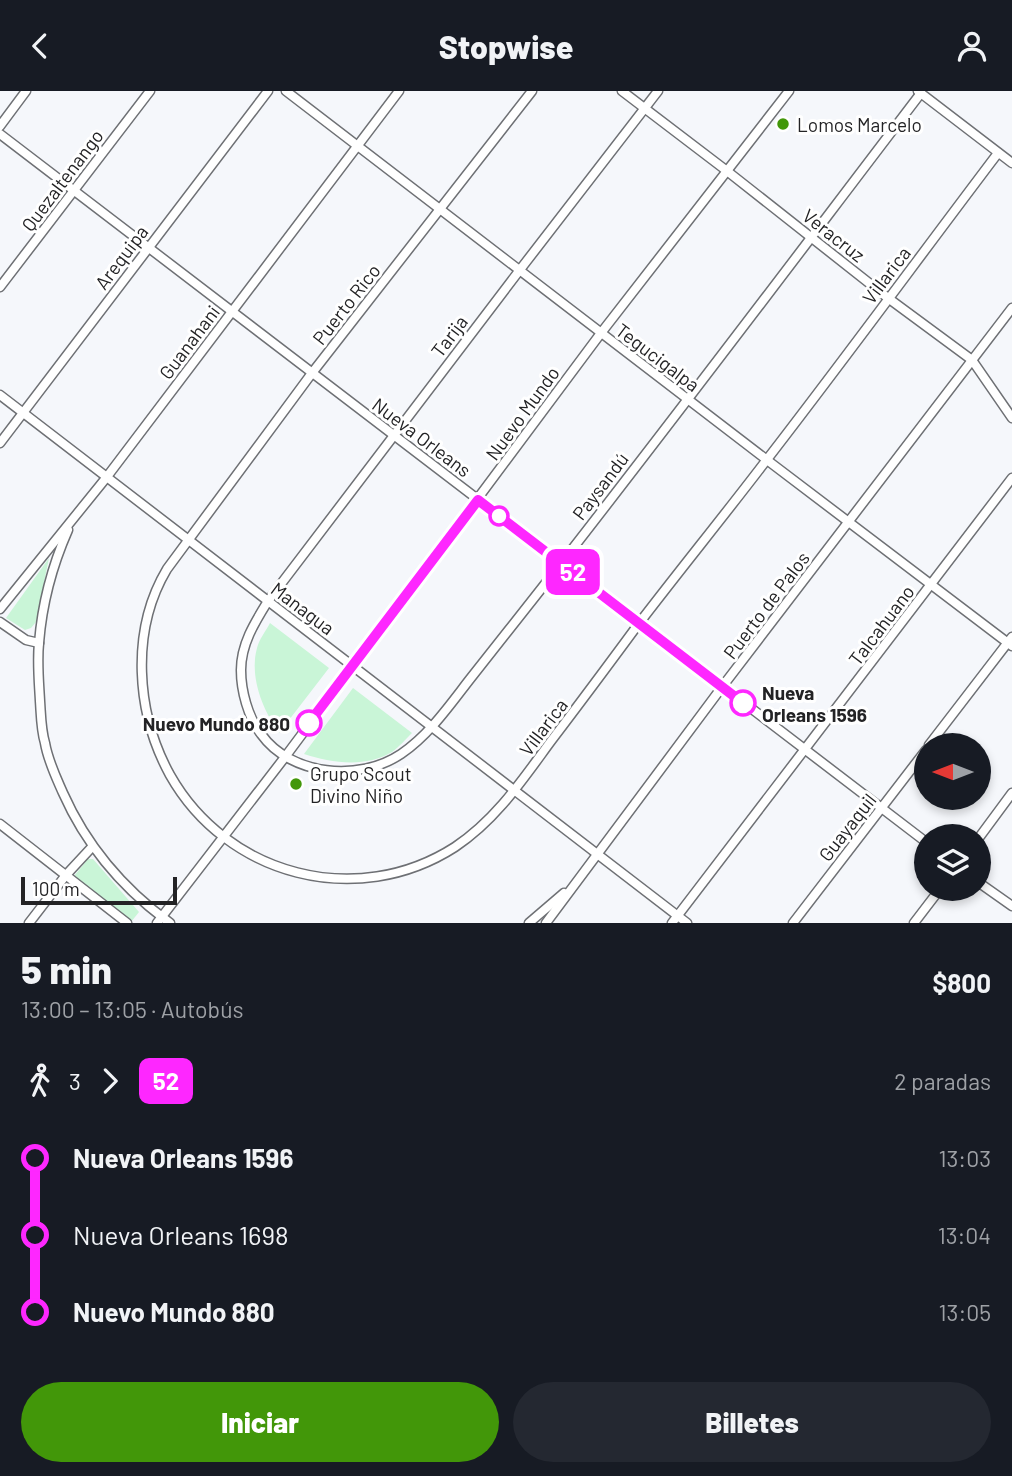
<!DOCTYPE html>
<html lang="es">
<head>
<meta charset="utf-8">
<style>
  body { margin:0; font-family:Barlow,sans-serif; background:#242831; color:#f1f3f6; height:100vh; display:flex; flex-direction:column; font-size:26px; white-space:nowrap }
  * { box-sizing:border-box; margin:0 }
  p { font-size:23px; color:#9ea1a6 }
  .icon { flex:none; width:38px; height:38px; fill:none; stroke:currentColor; stroke-width:2; stroke-linecap:round; stroke-linejoin:round }
  .map { position:relative; height:832px; overflow:hidden }
  .side { display:flex; flex-direction:column; background:#171b24; flex:1 }
  .side>* { flex:none }
  .badge { padding:0 14px; border-radius:10px; font-size:24px; line-height:46px }
  .needle { width:46px; rotate:270deg }
  .controls { position:absolute; left:914px; top:642px; display:grid; gap:14px }
  .controls a { display:grid; place-items:center; width:77px; height:77px; border-radius:50%; background:#171b24; box-shadow:0 4px 10px #0003; font-size:35px }
  .scale { position:absolute; left:21px; bottom:18px; width:156px; box-sizing:border-box; padding-left:7px; border:4px solid #232325; border-top:0; font-size:19px; line-height:24px; white-space:nowrap; color:#232325; -webkit-text-stroke:5px #fff; paint-order:stroke }
  .map>.badge { position:absolute; translate:-50% -50%; box-shadow:0 0 0 4px #fff }
  .legs { display:flex; align-items:center; gap:10px; height:77px; padding:0 21px; font-size:23px }
  .legs p { margin-inline-start:auto }
  .head { display:flex; align-items:center; justify-content:space-between; height:119px; padding:0 21px }
  h1 { font-size:38px; font-weight:800; line-height:52px }
  .cta { display:flex; gap:14px; margin-top:auto; padding:14px 21px }
  .cta a { flex:1; height:80px; border-radius:42px; background:#429709; color:#fff; font-size:28px; font-weight:800; line-height:80px; text-align:center }
  .cta a+a { background:#242831; color:#f1f3f6 }
  ul { padding:0 21px; list-style:none }
  li { display:flex; align-items:center; gap:24px; height:77px; font-size:26px }
  li i { display:grid; place-items:center; width:10px; height:100%; margin:0 9px; background:currentColor }
  li i::after { content:''; width:18px; height:18px; margin:-9px; border:5px solid; border-radius:50%; background:#171b24 }
  li p { margin-inline-start:auto }
  li:first-child i { background:linear-gradient(#0000 50%,currentColor 0) }
  li:last-child i { background:linear-gradient(currentColor 50%,#0000 0) }
  header { display:flex; justify-content:space-between; align-items:center; height:91px; padding:0 21px; background:#171b24; font-size:32px; font-weight:800 }
  .map>svg:first-child { display:block }
  .green { fill:#c9f5d7 }
  .lines { fill:none; stroke-linecap:round; stroke-linejoin:round }
  .street-casing { stroke:#6e7074; stroke-width:11 }
  .street { stroke:#fff; stroke-width:8 }
  .line-1-casing { stroke:#fff; stroke-width:16 }
  .line-1 { stroke:#fe27ff; stroke-width:10 }
  .poi-dot { fill:#429709; stroke:#fff; stroke-width:2.5 }
  .stop-1-dot { fill:#fff; stroke:#fe27ff; stroke-width:3.5 }
  .labels { text-anchor:middle; dominant-baseline:central; stroke-width:6; stroke-linejoin:round; paint-order:stroke }
  .poi-label { font-size:19px; fill:#232325; stroke:#fff; text-anchor:start }
  .street-label { font-size:19px; fill:#232325; stroke:#fff }
  .stop-label { font-size:19px; font-weight:bold; fill:#232325; stroke:#fff; text-anchor:start }
</style>
</head>
<body>
<header><svg class="icon" aria-label="back" viewBox="0 0 24 24"><path d="M15 5l-7 7 7 7"/></svg>Stopwise<svg class="icon" aria-label="person" viewBox="0 0 24 24"><circle cx="12" cy="8" r="4"/><path d="M4 21q1-7 8-7t8 7"/></svg></header>
<div class="map">
<svg width="1012" height="832" viewBox="0 0 1012 832">
  <rect width="100%" height="100%" fill="#f5f7fb"/>
  <!-- green -->
  <g class="green">
    <path d="M49,467L36,531L31,537L25,539L6,527Z"/>
    <path d="M270,532L329,577L279,642C263,619 249,586 257,557C259,548 266,540 270,532Z"/>
    <path d="M353,597L412,642C406,648 399,656 392,661C366,677 331,672 304,663Z"/>
    <path d="M88,768H93L139,821L131,831L74,785Z"/>
  </g>
  <g class="lines">
    <defs>
      <g id="street">
        <path d="M286,0L767,369L1012,555"/>
        <path d="M532,0L312,282L167,478C130,540 136,622 170,684C227,785 357,819 455,756C496,729 523,688 551,650C580,612 609,573 637,535C679,480 723,426 765,371C844,269 920,165 998,62"/>
        <path d="M622,0L727,80L888,207L972,269L1012,327"/>
        <path d="M658,0L519,180L268,510C255,531 241,553 241,579C241,600 248,626 261,643C291,685 359,691 401,663C429,644 449,615 470,588C495,556 520,525 545,493C672,331 796,166 921,2"/>
        <path d="M918,0L1012,72"/>
        <path d="M0,35L26,0"/>
        <path d="M0,43L926,751"/>
        <path d="M0,196L150,0"/>
        <path d="M0,304L687,832"/>
        <path d="M0,352L268,0"/>
        <path d="M68,439C53,473 42,514 39,552C37,571 39,591 40,610C41,624 41,639 45,652C48,670 56,686 63,702C87,756 122,797 170,832"/>
        <path d="M0,518L106,387L399,0"/>
        <path d="M0,531L26,549L39,552"/>
        <path d="M929,654L1012,546"/>
        <path d="M0,733L127,832"/>
        <path d="M978,748L1012,702"/>
        <path d="M978,791L1012,815"/>
        <path d="M29,832L66,784L92,756"/>
        <path d="M157,832L285,666L601,242L789,0"/>
        <path d="M529,832L564,802"/>
        <path d="M546,832L722,596L1012,217"/>
        <path d="M672,832L1012,387"/>
        <path d="M793,832L926,659"/>
        <path d="M914,832L940,798"/>
      </g>
    </defs>
    <!-- street casing -->
    <use href="#street" class="street-casing"/>
    <!-- street -->
    <use href="#street" class="street"/>
  </g>
  <g class="lines">
    <defs>
      <path id="line-1" d="M309,632L478,409L743,612"/>
    </defs>
    <!-- line-1 casing -->
    <use href="#line-1" class="line-1-casing"/>
    <!-- line-1 -->
    <use href="#line-1" class="line-1"/>
  </g>
  <!-- markers -->
  <g class="poi-dot">
    <circle cx="783" cy="33" r="7"/>
    <circle cx="296" cy="693" r="7"/>
  </g>
  <g class="stop-1-dot">
    <circle cx="499" cy="425" r="9"/>
    <circle cx="743" cy="612" r="12"/>
    <circle cx="309" cy="632" r="12"/>
  </g>
  <g class="labels">
    <!-- poi labels -->
    <g class="poi-label">
      <text x="797" y="33">Lomos Marcelo</text>
      <text x="310" y="682">Grupo Scout<tspan x="310" dy="22">Divino Niño</tspan></text>
    </g>
    <!-- street labels -->
    <g class="street-label">
      <text transform="translate(62 89) rotate(-53)">Quezaltenango</text>
      <text transform="translate(834 144) rotate(38)">Veracruz</text>
      <text transform="translate(121 166) rotate(-53)">Arequipa</text>
      <text transform="translate(886 184) rotate(-53)">Villarica</text>
      <text transform="translate(346 213) rotate(-52)">Puerto Rico</text>
      <text transform="translate(449 245) rotate(-53)">Tarija</text>
      <text transform="translate(189 251) rotate(-53)">Guanahani</text>
      <text transform="translate(658 266) rotate(37)">Tegucigalpa</text>
      <text transform="translate(522 322) rotate(-54)">Nuevo Mundo</text>
      <text transform="translate(422 346) rotate(37)">Nueva Orleans</text>
      <text transform="translate(600 395) rotate(-53)">Paysandú</text>
      <text transform="translate(766 514) rotate(-53)">Puerto de Palos</text>
      <text transform="translate(303 517) rotate(37)">Managua</text>
      <text transform="translate(881 534) rotate(-53)">Talcahuano</text>
      <text transform="translate(543 636) rotate(-53)">Villarica</text>
      <text transform="translate(847 736) rotate(-52)">Guayaquil</text>
    </g>
    <!-- stop labels -->
    <g class="stop-label">
      <text x="762" y="601">Nueva<tspan x="762" dy="22">Orleans 1596</tspan></text>
      <text x="290" y="632" text-anchor="end">Nuevo Mundo 880</text>
    </g>
  </g>
</svg>
<div class="controls">
<a><svg class="needle" viewBox="-14 -14 28 28"><path d="M0-13l5 13h-10z" fill="#e53935"/><path d="M0 13l5-13h-10z" fill="#9ea1a6"/></svg></a>
<a><svg class="icon" aria-label="layers" viewBox="0 0 24 24"><path d="M12 4l9 5-9 5-9-5zM3 14l9 5 9-5"/></svg></a>
</div>
<div class="scale">100 m</div>
<b class="badge" style="left:573px;top:481px;background:#fe27ff;color:#fff">52</b>
</div>
<section class="side">
<div class="head"><div><h1>5 min</h1><p>13:00 – 13:05 · Autobús</p></div><b>$800</b></div>
<div class="legs"><svg class="icon" aria-label="walk" viewBox="0 0 24 24"><circle cx="13" cy="4" r="2"/><path d="M13 8l-2 6 4 7M11 14l-3 7M7 12l3-4h3l4 4"/></svg>3<svg class="icon" aria-label="forward" viewBox="0 0 24 24"><path d="M9 5l7 7-7 7"/></svg><b class="badge" style="background:#fe27ff;color:#fff">52</b><p>2 paradas</p></div>
<ul>
<li><i style="color:#fe27ff"></i><b>Nueva Orleans 1596</b><p>13:03</p></li>
<li><i style="color:#fe27ff"></i><span>Nueva Orleans 1698</span><p>13:04</p></li>
<li><i style="color:#fe27ff"></i><b>Nuevo Mundo 880</b><p>13:05</p></li>
</ul>
<div class="cta"><a>Iniciar</a><a>Billetes</a></div>
</section>
</body>
</html>
